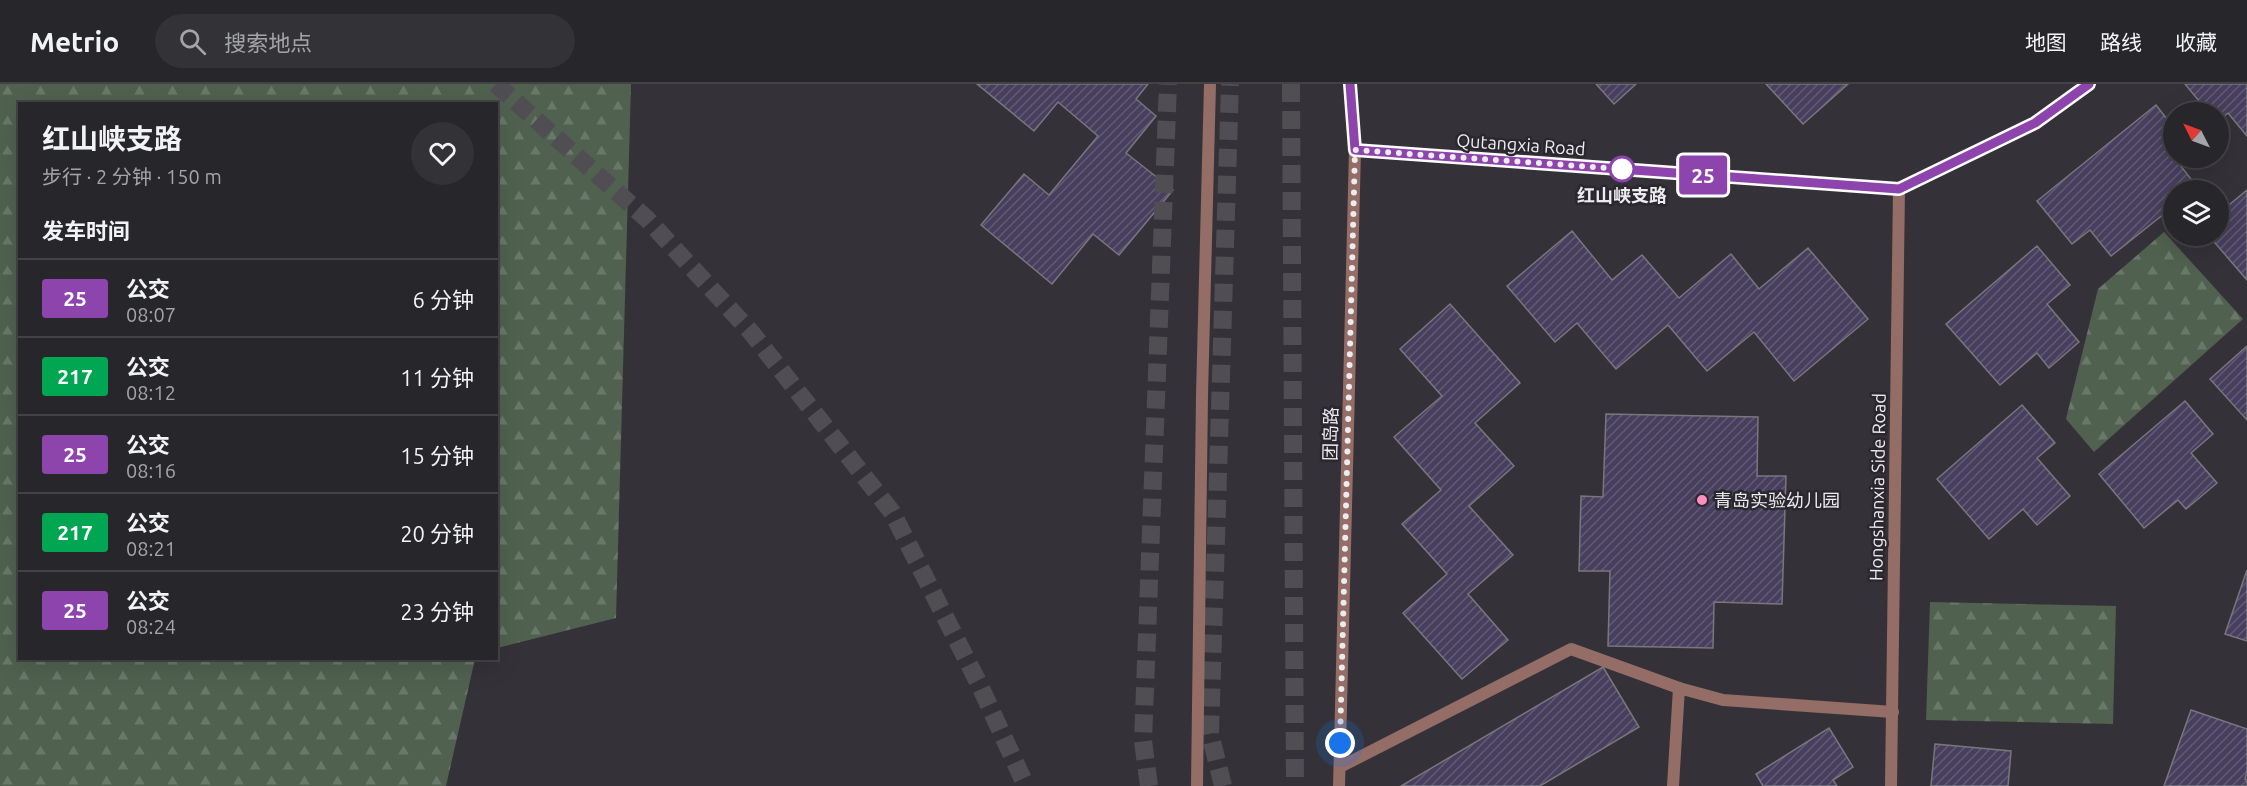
<!DOCTYPE html>
<html lang="zh">
<head>
<meta charset="utf-8">
<style>
  body { margin:0; font-family:Ubuntu,"Noto Sans SC",sans-serif; background:#333236; color:#f1f3f6; height:100vh; display:flex; flex-direction:column; font-size:22px; white-space:nowrap }
  * { box-sizing:border-box; margin:0 }
  p { font-size:20px; color:#a4a5a8 }
  .icon { flex:none; width:33px; height:33px; fill:none; stroke:currentColor; stroke-width:2; stroke-linecap:round; stroke-linejoin:round }
  .map { position:relative; flex:1; overflow:hidden }
  .drawer { position:absolute; left:18px; top:18px; width:480px; height:558px; display:flex; flex-direction:column; background:#27262a; border-radius:0px; box-shadow:0 6px 24px #0002,0 0 0 2px #434347 }
  .drawer>* { flex:none }
  .badge { padding:0 12px; border-radius:4px; font-size:21px; line-height:39px }
  .needle { width:39px; rotate:312deg }
  .tools { position:absolute; left:2163px; top:18px; display:grid; gap:12px }
  .tools a { display:grid; place-items:center; width:66px; height:66px; border-radius:50%; background:#27262a; box-shadow:0 6px 24px #0002,0 0 0 2px #434347; font-size:30px }
  .you { position:absolute; width:30px; height:30px; margin:-15px; border:4px solid #fff; border-radius:50%; background:#1a73e8; box-shadow:0 0 0 9px #1a73e833 }
  .map>.badge { position:absolute; translate:-50% -50%; box-shadow:0 0 0 3px #fff }
  h2 { padding:0 24px; font-size:22px; line-height:54px }
  .round { display:grid; place-items:center; flex:none; width:63px; height:63px; border-radius:32px; background:#333236 }
  .summary { display:flex; align-items:center; justify-content:space-between; height:102px; padding:0 24px }
  h1 { font-size:28px; font-weight:700; line-height:45px }
  ul { padding:0; list-style:none }
  li { display:flex; align-items:center; gap:18px; height:78px; padding:0 24px; border-top:2px solid #434347 }
  li div { flex:1 }
  li b { display:block; font-size:22px }
  li em { font-style:normal }
  li .badge { min-width:66px; font-weight:700; text-align:center }
  header { display:flex; align-items:center; gap:36px; box-sizing:border-box; height:84px; padding:0 30px; background:#27262a; border-bottom:2px solid #434347 }
  header strong { font-size:28px }
  nav { display:flex; gap:33px; margin-inline-start:auto; font-size:21px }
  .search { width:420px; height:54px; background:#333236; display:flex; align-items:center; gap:15px; box-sizing:border-box; padding:0 21px; border-radius:33px; color:#a4a5a8; font-size:22px }
  .map>svg:first-child { display:block }
  .forest { fill:url(#forest-firs) }
  .building { fill:url(#building-hatch); stroke:#78777d; stroke-width:1.5 }
  .lines { fill:none; stroke-linecap:round; stroke-linejoin:round }
  .highway-tunnel { stroke:#504e53; stroke-width:18; stroke-dasharray:18 9; stroke-linecap:butt }
  .street { stroke:#946d67; stroke-width:12 }
  .line-casing { stroke:#fff; stroke-width:14 }
  .line { stroke:#8e44ad; stroke-width:9 }
  .walk { stroke:#ececef; stroke-width:6; stroke-dasharray:0 10.8 }
  .stop-dot { fill:#fff; stroke:#8e44ad; stroke-width:3 }
  .poi-dot { fill:#fc8fc1; stroke:#2a282e; stroke-width:2 }
  .labels { text-anchor:middle; dominant-baseline:central; stroke-width:5; stroke-linejoin:round; paint-order:stroke }
  .street-label { font-size:18px; fill:#ececef; stroke:#2a282e }
  .stop-label { font-size:18px; font-weight:bold; fill:#ececef; stroke:#2a282e }
  .poi-label { font-size:18px; fill:#ececef; stroke:#2a282e; text-anchor:start }
</style>
</head>
<body>
<header>
<strong>Metrio</strong>
<div class="search"><svg class="icon" aria-label="search" viewBox="0 0 24 24"><circle cx="10" cy="10" r="6"/><path d="M15 15l6 6"/></svg>搜索地点</div>
<nav><a>地图</a><a>路线</a><a>收藏</a></nav>
</header>
<div class="map">
<svg width="2247" height="702" viewBox="0 0 2247 702">
  <defs>
    <pattern id="forest-firs" width="22" height="20" patternUnits="userSpaceOnUse" patternTransform="scale(1.5)"><rect width="22" height="20" fill="#50614f"/><path d="M5 1l3.5 6h-7zM16 11l3.5 6h-7z" fill="#697869"/></pattern>
    <pattern id="building-hatch" width="6" height="6" patternUnits="userSpaceOnUse" patternTransform="scale(1.5)"><rect width="6" height="6" fill="#473f5d"/><path d="M-1 1l2-2M0 6l6-6M5 7l2-2" fill="none" stroke="#625b75"/></pattern>
  </defs>
  <rect width="100%" height="100%" fill="#343238"/>
  <!-- forest -->
  <g class="forest">
    <path d="M0,0H631L616,534L497,564L496,20H20V574L475,575L446,702H0Z"/>
    <path d="M2164,148L2243,235L2094,368L2066,335L2098,205Z"/>
    <path d="M1930,518L2116,522L2113,640L1926,636Z"/>
  </g>
  <!-- building -->
  <g class="building">
    <path d="M977,0H1148L1136,15L1156,32L1126,69L1173,106L1119,171L1093,150L1052,200L981,141L1024,90L1049,111L1098,52L1058,18L1034,47Z"/>
    <path d="M1596,0H1636L1614,20Z"/>
    <path d="M1766,0H1848L1803,40Z"/>
    <path d="M2185,0H2247V52L2228,29L2218,37V28H2208Z"/>
    <path d="M2156,21L2174,44V74H2181L2177,77L2197,103L2192,106H2174V122L2111,172L2090,146L2072,160L2037,117Z"/>
    <path d="M2247,106V196L2209,152H2218V130Z"/>
    <path d="M1572,147L1612,196L1642,171L1679,214L1731,170L1759,205L1808,164L1868,235L1794,297L1754,248L1707,287L1668,241L1616,285L1577,239L1555,258L1507,202Z"/>
    <path d="M2037,162L2070,201L2047,220L2079,258L2049,284L2037,269L2000,301L1946,240Z"/>
    <path d="M1450,220L1520,299L1475,339L1514,382L1469,422L1513,471L1468,510L1508,556L1462,595L1403,529L1447,490L1402,440L1441,406L1394,353L1442,312L1400,265Z"/>
    <path d="M2247,262V336L2210,295Z"/>
    <path d="M2185,317L2213,350L2191,369L2217,399L2186,425L2178,416L2144,444L2099,390Z"/>
    <path d="M2022,321L2055,359L2037,374L2070,412L2037,441L2023,425L1989,455L1937,395Z"/>
    <path d="M1606,330L1758,333L1757,392H1786L1782,520L1714,518L1713,564L1608,562L1610,487H1579L1581,412L1603,413Z"/>
    <path d="M2247,486V557L2225,550Z"/>
    <path d="M1603,583L1639,643L1540,702H1401Z"/>
    <path d="M2191,626L2247,645V688L2245,695L2247,696V702H2164Z"/>
    <path d="M1829,644L1853,683L1833,696L1837,702H1763L1756,690Z"/>
    <path d="M1935,660L2011,667L2008,702H1931Z"/>
  </g>
  <g class="lines">
    <!-- highway-tunnel -->
    <g class="highway-tunnel">
      <path d="M496,0L647,135L751,248L892,428L980,602L1026,702"/>
      <path d="M1291,0L1295,702"/>
      <path d="M1149,702L1143,657L1168,0"/>
      <path d="M1223,702L1210,649L1230,0"/>
    </g>
    <!-- street -->
    <g class="street">
      <path d="M1355,66L1899,105L2035,39L2089,0"/>
      <path d="M1340,683L1571,565L1679,604"/>
      <path d="M1197,702L1202,311L1210,0"/>
      <path d="M1339,702L1355,66L1350,0"/>
      <path d="M1673,702L1679,604L1723,616L1893,628"/>
      <path d="M1891,702L1899,105"/>
    </g>
  </g>
  <g class="lines">
    <defs>
      <path id="line" d="M1350,0L1355,66L1899,105L2035,39L2089,0"/>
    </defs>
    <!-- line casing -->
    <use href="#line" class="line-casing"/>
    <!-- line -->
    <use href="#line" class="line"/>
    <!-- walk -->
    <path class="walk" d="M1340,659L1355,66L1622,85"/>
  </g>
  <!-- markers -->
  <circle class="stop-dot" cx="1622" cy="85" r="12"/>
  <circle class="poi-dot" cx="1702" cy="416" r="6"/>
  <g class="labels">
    <!-- street labels -->
    <g class="street-label">
      <text transform="translate(1521 60) rotate(4)">Qutangxia Road</text>
      <text transform="translate(1330 350) rotate(-89)">团岛路</text>
      <text transform="translate(1877 403) rotate(-89)">Hongshanxia Side Road</text>
    </g>
    <!-- stop labels -->
    <g class="stop-label">
      <text x="1622" y="111">红山峡支路</text>
    </g>
    <!-- poi labels -->
    <g class="poi-label">
      <text x="1714" y="416">青岛实验幼儿园</text>
    </g>
  </g>
</svg>
<div class="tools">
<a><svg class="needle" viewBox="-14 -14 28 28"><path d="M0-13l5 13h-10z" fill="#e53935"/><path d="M0 13l5-13h-10z" fill="#a4a5a8"/></svg></a>
<a><svg class="icon" aria-label="layers" viewBox="0 0 24 24"><path d="M12 4l9 5-9 5-9-5zM3 14l9 5 9-5"/></svg></a>
</div>
<div class="you" style="left:1340px;top:659px"></div>
<b class="badge" style="left:1703px;top:91px;background:#8e44ad;color:#fff">25</b>
<section class="drawer">
<div class="summary"><div><h1>红山峡支路</h1><p>步行 · 2 分钟 · 150 m</p></div><a class="round"><svg class="icon" aria-label="heart" viewBox="0 0 24 24"><path d="M12 20l-8-8c-3-5 5-10 8-4 3-6 11-1 8 4z"/></svg></a></div>
<h2>发车时间</h2>
<ul>
<li><span class="badge" style="background:#8e44ad;color:#fff">25</span><div><b>公交</b><p>08:07</p></div><em>6 分钟</em></li>
<li><span class="badge" style="background:#00a651;color:#fff">217</span><div><b>公交</b><p>08:12</p></div><em>11 分钟</em></li>
<li><span class="badge" style="background:#8e44ad;color:#fff">25</span><div><b>公交</b><p>08:16</p></div><em>15 分钟</em></li>
<li><span class="badge" style="background:#00a651;color:#fff">217</span><div><b>公交</b><p>08:21</p></div><em>20 分钟</em></li>
<li><span class="badge" style="background:#8e44ad;color:#fff">25</span><div><b>公交</b><p>08:24</p></div><em>23 分钟</em></li>
</ul>
</section>
</div>
</body>
</html>
